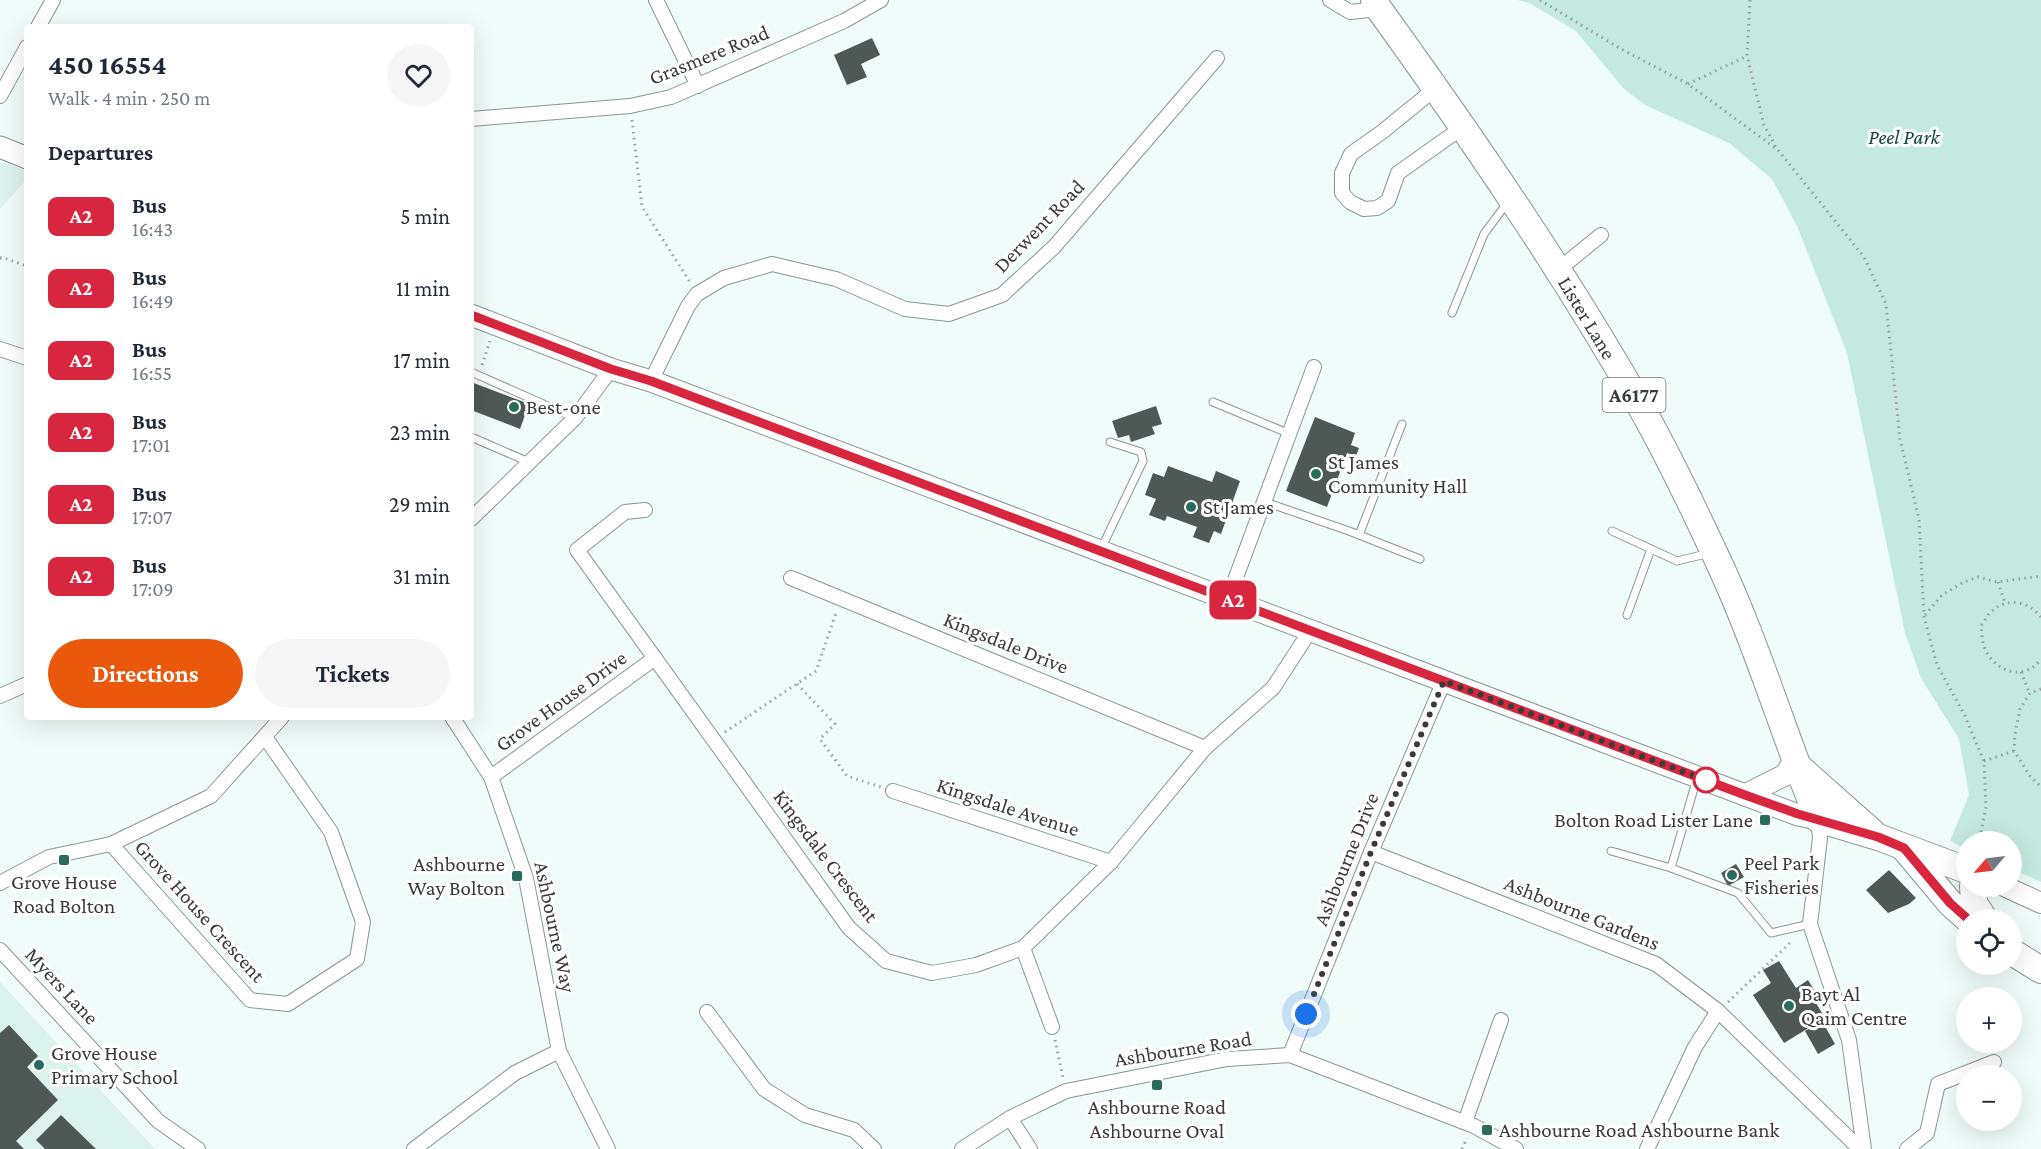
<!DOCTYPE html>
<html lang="en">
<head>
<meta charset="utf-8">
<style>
  body { margin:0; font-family:"Crimson Pro",serif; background:#f6f6f7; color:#1f2937; height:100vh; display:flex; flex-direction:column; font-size:22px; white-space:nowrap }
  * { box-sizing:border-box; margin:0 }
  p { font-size:20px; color:#747a83 }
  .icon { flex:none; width:33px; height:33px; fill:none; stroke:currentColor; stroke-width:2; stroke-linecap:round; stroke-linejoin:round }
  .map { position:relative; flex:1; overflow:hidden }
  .side { position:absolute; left:24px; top:24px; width:450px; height:696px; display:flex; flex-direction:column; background:#fff; border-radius:6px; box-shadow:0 6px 24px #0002 }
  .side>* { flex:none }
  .badge { padding:0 12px; border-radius:9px; font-size:21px; line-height:39px }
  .needle { width:39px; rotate:242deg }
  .controls { position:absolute; left:1956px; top:831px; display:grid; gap:12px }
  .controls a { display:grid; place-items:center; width:66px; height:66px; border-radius:50%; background:#fff; box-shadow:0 6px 24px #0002; font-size:30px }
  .you { position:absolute; width:30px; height:30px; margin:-15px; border:4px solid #fff; border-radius:50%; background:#1a73e8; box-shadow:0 0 0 9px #1a73e833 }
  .map>.badge { position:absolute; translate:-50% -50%; box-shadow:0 0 0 3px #fff }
  h2 { padding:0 24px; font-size:22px; line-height:54px }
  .round { display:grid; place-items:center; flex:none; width:63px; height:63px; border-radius:32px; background:#f6f6f7 }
  .summary { display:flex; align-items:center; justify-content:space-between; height:102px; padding:0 24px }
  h1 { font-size:28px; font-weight:700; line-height:45px }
  .action { display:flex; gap:12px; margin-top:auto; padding:12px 24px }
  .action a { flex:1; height:69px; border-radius:36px; background:#ea580c; color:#fff; font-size:24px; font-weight:700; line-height:69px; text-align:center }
  .action a+a { background:#f6f6f7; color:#1f2937 }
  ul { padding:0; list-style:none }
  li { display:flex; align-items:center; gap:18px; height:72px; padding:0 24px }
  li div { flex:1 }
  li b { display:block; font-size:22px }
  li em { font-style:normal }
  li .badge { min-width:66px; font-weight:700; text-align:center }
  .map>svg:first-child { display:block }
  .built { fill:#dcf2ec }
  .green { fill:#c4eadf }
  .building { fill:#4e5956 }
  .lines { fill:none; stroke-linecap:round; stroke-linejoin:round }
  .lane-casing { stroke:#8a9693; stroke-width:9 }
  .street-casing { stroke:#8a9693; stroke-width:16 }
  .secondary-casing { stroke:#8a9693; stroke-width:22 }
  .primary-casing { stroke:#8a9693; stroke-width:23 }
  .highway-casing { stroke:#8a9693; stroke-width:28 }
  .path { stroke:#98a09e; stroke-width:3; stroke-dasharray:1.5 4.5; stroke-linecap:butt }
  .lane { stroke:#fff; stroke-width:7 }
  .street { stroke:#fff; stroke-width:14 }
  .secondary { stroke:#fff; stroke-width:20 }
  .primary { stroke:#fff; stroke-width:21 }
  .highway { stroke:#fff; stroke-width:26 }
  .line-casing { stroke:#fff; stroke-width:14 }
  .line { stroke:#d7263d; stroke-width:9 }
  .walk { stroke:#373c3a; stroke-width:6; stroke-dasharray:0 10.8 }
  .poi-dot { fill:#286c5e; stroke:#fff; stroke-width:2 }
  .stop-dot { fill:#fff; stroke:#d7263d; stroke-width:3 }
  .labels { text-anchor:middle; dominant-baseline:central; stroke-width:6; stroke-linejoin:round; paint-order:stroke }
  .shield { fill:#fff; stroke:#737675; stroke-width:1.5 }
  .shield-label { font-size:20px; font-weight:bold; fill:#373c3a }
  .street-label { font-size:21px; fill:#373c3a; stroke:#fff }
  .park-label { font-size:21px; font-style:italic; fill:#10483e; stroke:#fff }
  .poi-label { font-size:21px; fill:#373c3a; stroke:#fff; text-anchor:start }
</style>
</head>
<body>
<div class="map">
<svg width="2041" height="1149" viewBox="0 0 2041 1149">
  <rect width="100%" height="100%" fill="#f0fcf9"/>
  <!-- built -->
  <g class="built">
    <path d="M0,162L27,171V179L0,209Z"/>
    <path d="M0,982L155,1149H0Z"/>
  </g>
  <!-- green -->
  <path class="green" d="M1518,0H2041V882L2012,869V842H1966V849L1950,841L1969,795L1959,739L1921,678L1905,633L1847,353L1797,226L1772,179L1729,143L1645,105L1623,88L1576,31L1529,3Z"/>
  <!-- building -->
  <g class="building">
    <path d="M872,38L880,55L861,64L867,77L847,85L834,55Z"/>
    <path d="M471,382L529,404L520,429L471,410Z"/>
    <path d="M1156,406L1162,424L1152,427L1155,434L1131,442L1129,435L1118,438L1112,421Z"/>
    <path d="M1315,417L1355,433L1351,445L1359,448L1356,456L1347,453L1327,507L1286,491Z"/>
    <path d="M1168,466L1212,482L1216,471L1240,481L1221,534L1214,531L1209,543L1193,537L1197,527L1167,516L1165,521L1149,515L1156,499L1145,495L1153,473L1164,477Z"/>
    <path d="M1736,864L1744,877L1728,886L1721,873Z"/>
    <path d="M1889,870L1916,898L1909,904L1888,913L1866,890Z"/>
    <path d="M1779,961L1796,988L1808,980L1814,990L1810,993L1825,1018L1784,1043L1753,995L1771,983L1763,970Z"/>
    <path d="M1822,1021L1835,1044L1818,1054L1805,1031Z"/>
    <path d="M9,1025L38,1056L27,1067L58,1100L16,1141L24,1149H0V1033Z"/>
    <path d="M61,1115L96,1149H45L36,1140Z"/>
  </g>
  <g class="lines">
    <defs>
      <g id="lane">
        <path d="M1452,313L1484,234L1507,203"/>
        <path d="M471,372L575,418"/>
        <path d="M1213,402L1290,434"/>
        <path d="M471,437L529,462"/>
        <path d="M1265,502L1349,531L1420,559"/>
        <path d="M1612,531L1677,561L1710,553"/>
        <path d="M1359,535L1402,424"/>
        <path d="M1101,549L1143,461L1141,452L1110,442"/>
        <path d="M1627,615L1651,549"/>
        <path d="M1611,851L1671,868L1738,893L1771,933L1810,924"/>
        <path d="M1671,868L1697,778"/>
      </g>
      <g id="street">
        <path d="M656,0L698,86"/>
        <path d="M1330,0L1350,12L1379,9"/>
        <path d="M38,27L53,0"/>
        <path d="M1436,88L1382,132L1351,154L1342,173V193L1350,202L1364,209L1377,208L1388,201L1398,173L1463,127"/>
        <path d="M0,96L27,47"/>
        <path d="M471,119L630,106L671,97L844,21L881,0"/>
        <path d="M1558,270L1601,235"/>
        <path d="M0,349L27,358"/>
        <path d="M651,381L688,306L697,294L724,278L772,264L836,279L905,309L949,314L1002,295L1054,247L1217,58"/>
        <path d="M645,510L625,512L577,550L849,928L886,961L932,973L976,965L1023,948L1111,862L1205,748L1273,688L1310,631"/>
        <path d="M471,519L575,418L611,369"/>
        <path d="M791,578L1205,748"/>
        <path d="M1228,599L1314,367"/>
        <path d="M0,696L27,684"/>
        <path d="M452,717L491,777L526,878L559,1051L608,1149"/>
        <path d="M491,777L655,658"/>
        <path d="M893,791L1111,862"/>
        <path d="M1818,819L1820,838L1810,924L1849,1040L1864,1149"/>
        <path d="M111,844L250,1000L288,1004L357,959L363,922L331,832L265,737"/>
        <path d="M1371,852L1656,964L1718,1011L1860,1149"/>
        <path d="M0,883L49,857L111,844L211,796L282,717"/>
        <path d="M1023,948L1052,1027"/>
        <path d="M0,950L158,1121L198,1149"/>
        <path d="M707,1012L764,1089L805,1115L854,1130L874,1149"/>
        <path d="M1290,1055L1371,852L1444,681"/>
        <path d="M1010,1118L1030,1149"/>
        <path d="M1465,1122L1501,1020"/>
        <path d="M414,1149L515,1073L559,1051"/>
        <path d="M962,1149L1010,1118L1066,1091L1227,1059L1290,1055L1474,1126L1516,1149"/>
        <path d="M1647,1149L1695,1047L1718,1011"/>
        <path d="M1907,1149L1927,1133L1938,1084L1994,1062"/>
      </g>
      <path id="secondary" d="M2004,886L2041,903"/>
      <g id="primary">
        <path d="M0,147L27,158"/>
        <path d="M471,315L611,369L651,381L1745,795L1798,815L1818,819"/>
        <path d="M1745,795L1785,775L1796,758"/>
      </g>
      <g id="highway">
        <path d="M1374,0L1379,9C1472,138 1563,270 1642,409C1668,455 1691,503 1713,550C1755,637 1782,730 1818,819L1878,837L1966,870"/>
        <path d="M1801,769L1872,832"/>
        <path d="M1904,848L1950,903L1969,920"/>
        <path d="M1973,886L1974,903L1985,920"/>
        <path d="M2012,952L2041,970"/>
      </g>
    </defs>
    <!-- lane casing -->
    <use href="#lane" class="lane-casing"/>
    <!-- street casing -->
    <use href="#street" class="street-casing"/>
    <!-- secondary casing -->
    <use href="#secondary" class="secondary-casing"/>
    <!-- primary casing -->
    <use href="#primary" class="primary-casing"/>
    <!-- highway casing -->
    <use href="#highway" class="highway-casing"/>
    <!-- path -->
    <g class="path">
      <path d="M1540,0L1621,49L1688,84L1778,150L1864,257L1886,304L1900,439L1919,519L1924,617L1937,665L1964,714L1984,761L1986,807L1979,842"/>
      <path d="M1750,0L1747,56L1764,125L1777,149"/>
      <path d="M1688,84L1747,56"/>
      <path d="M632,120L642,207L690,282"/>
      <path d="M0,258H4L27,266"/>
      <path d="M482,365L490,341"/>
      <path d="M1998,582L2005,603"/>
      <path d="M1925,615L1942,595L1962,583L1978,577L1997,582L2041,576"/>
      <path d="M2041,617C2029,602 2009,597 1993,610C1988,613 1985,621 1981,626C1982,633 1982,642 1985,649C1995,672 2025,682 2041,659"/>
      <path d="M2021,672L2029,692"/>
      <path d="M797,684L835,724L820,739L847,776L881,787"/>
      <path d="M2041,689L2030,693L2020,709L2015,734L2014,751L2030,776L2041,787"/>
      <path d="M725,732L816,671L836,613"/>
      <path d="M1984,761L2014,751"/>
      <path d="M1728,1002L1793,940"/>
      <path d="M1055,1040L1063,1078"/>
      <path d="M1462,1149L1467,1138"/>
    </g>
    <!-- lane -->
    <use href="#lane" class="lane"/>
    <!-- street -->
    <use href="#street" class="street"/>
    <!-- secondary -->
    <use href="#secondary" class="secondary"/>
    <!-- primary -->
    <use href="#primary" class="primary"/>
    <!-- highway -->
    <use href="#highway" class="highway"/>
  </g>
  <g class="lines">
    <defs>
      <path id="line" d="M471,315L611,369L651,381L1745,795L1798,814L1878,837L1904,848L1950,903L1969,920"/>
    </defs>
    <!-- line casing -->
    <use href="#line" class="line-casing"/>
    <!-- line -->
    <use href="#line" class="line"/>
    <!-- walk -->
    <path class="walk" d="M1306,1014L1371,852L1444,681L1713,783L1706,780"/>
  </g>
  <!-- markers -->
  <g class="poi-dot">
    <circle cx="514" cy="407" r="6"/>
    <circle cx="1316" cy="474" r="6"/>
    <circle cx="1191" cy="507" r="6"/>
    <rect x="1759" y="814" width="12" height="12" rx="3"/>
    <rect x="58" y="854" width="12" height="12" rx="3"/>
    <circle cx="1732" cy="875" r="6"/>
    <rect x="511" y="870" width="12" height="12" rx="3"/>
    <circle cx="1789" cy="1006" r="6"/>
    <circle cx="39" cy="1065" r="6"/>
    <rect x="1151" y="1079" width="12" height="12" rx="3"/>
    <rect x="1481" y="1124" width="12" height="12" rx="3"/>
  </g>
  <circle class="stop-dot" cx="1706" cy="780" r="12"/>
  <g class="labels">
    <!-- shield labels -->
    <rect class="shield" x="1602.5" y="378" width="63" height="34" rx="4.5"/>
    <g class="shield-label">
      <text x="1634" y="395">A6177</text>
    </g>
    <!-- street labels -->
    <g class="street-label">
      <text transform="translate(709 55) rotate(-22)">Grasmere Road</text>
      <text transform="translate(1039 226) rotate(-46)">Derwent Road</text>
      <text transform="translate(1587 318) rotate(59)">Lister Lane</text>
      <text transform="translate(1006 643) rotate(22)">Kingsdale Drive</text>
      <text transform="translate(561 701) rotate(-36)">Grove House Drive</text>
      <text transform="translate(1008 807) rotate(18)">Kingsdale Avenue</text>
      <text transform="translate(826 856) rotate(53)">Kingsdale Crescent</text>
      <text transform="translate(1346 859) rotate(-68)">Ashbourne Drive</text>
      <text transform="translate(200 911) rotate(48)">Grove House Crescent</text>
      <text transform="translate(1582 913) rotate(22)">Ashbourne Gardens</text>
      <text transform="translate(555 927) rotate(78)">Ashbourne Way</text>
      <text transform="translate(62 986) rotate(47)">Myers Lane</text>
      <text transform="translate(1183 1049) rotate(-9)">Ashbourne Road</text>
    </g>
    <!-- park labels -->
    <g class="park-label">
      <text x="1904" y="137">Peel Park</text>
    </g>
    <!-- poi labels -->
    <g class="poi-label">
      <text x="526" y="407">Best-one</text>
      <text x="1328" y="462">St James<tspan x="1328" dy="24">Community Hall</tspan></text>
      <text x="1203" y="507">St James</text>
      <text x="1753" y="820" text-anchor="end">Bolton Road Lister Lane</text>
      <text x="1744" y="863">Peel Park<tspan x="1744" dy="24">Fisheries</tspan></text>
      <text x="505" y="864" text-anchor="end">Ashbourne<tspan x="505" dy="24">Way Bolton</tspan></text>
      <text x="64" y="882" text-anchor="middle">Grove House<tspan x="64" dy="24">Road Bolton</tspan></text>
      <text x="1801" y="994">Bayt Al<tspan x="1801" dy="24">Qaim Centre</tspan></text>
      <text x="51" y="1053">Grove House<tspan x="51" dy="24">Primary School</tspan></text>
      <text x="1157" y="1107" text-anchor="middle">Ashbourne Road<tspan x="1157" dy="24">Ashbourne Oval</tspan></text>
      <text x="1499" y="1130">Ashbourne Road Ashbourne Bank</text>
    </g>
  </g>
</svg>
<div class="controls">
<a><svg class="needle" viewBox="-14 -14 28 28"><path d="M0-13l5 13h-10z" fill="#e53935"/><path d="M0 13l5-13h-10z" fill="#747a83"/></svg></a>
<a><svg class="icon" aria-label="locate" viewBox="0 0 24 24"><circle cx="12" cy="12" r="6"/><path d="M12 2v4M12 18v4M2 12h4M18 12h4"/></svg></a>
<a>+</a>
<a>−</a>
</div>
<div class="you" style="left:1306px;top:1014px"></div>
<b class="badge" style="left:1233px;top:600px;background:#d7263d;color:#fff">A2</b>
<section class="side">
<div class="summary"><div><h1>450 16554</h1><p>Walk · 4 min · 250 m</p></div><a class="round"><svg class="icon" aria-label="heart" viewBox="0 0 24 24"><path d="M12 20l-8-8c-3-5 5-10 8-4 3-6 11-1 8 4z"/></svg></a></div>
<h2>Departures</h2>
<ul>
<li><span class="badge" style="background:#d7263d;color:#fff">A2</span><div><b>Bus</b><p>16:43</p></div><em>5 min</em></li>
<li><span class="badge" style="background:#d7263d;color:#fff">A2</span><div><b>Bus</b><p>16:49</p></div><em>11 min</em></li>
<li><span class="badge" style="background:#d7263d;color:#fff">A2</span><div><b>Bus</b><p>16:55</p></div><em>17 min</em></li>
<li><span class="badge" style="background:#d7263d;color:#fff">A2</span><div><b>Bus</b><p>17:01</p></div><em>23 min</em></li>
<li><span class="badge" style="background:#d7263d;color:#fff">A2</span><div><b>Bus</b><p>17:07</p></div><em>29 min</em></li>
<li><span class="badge" style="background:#d7263d;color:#fff">A2</span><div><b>Bus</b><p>17:09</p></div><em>31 min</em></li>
</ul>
<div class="action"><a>Directions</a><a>Tickets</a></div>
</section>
</div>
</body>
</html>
